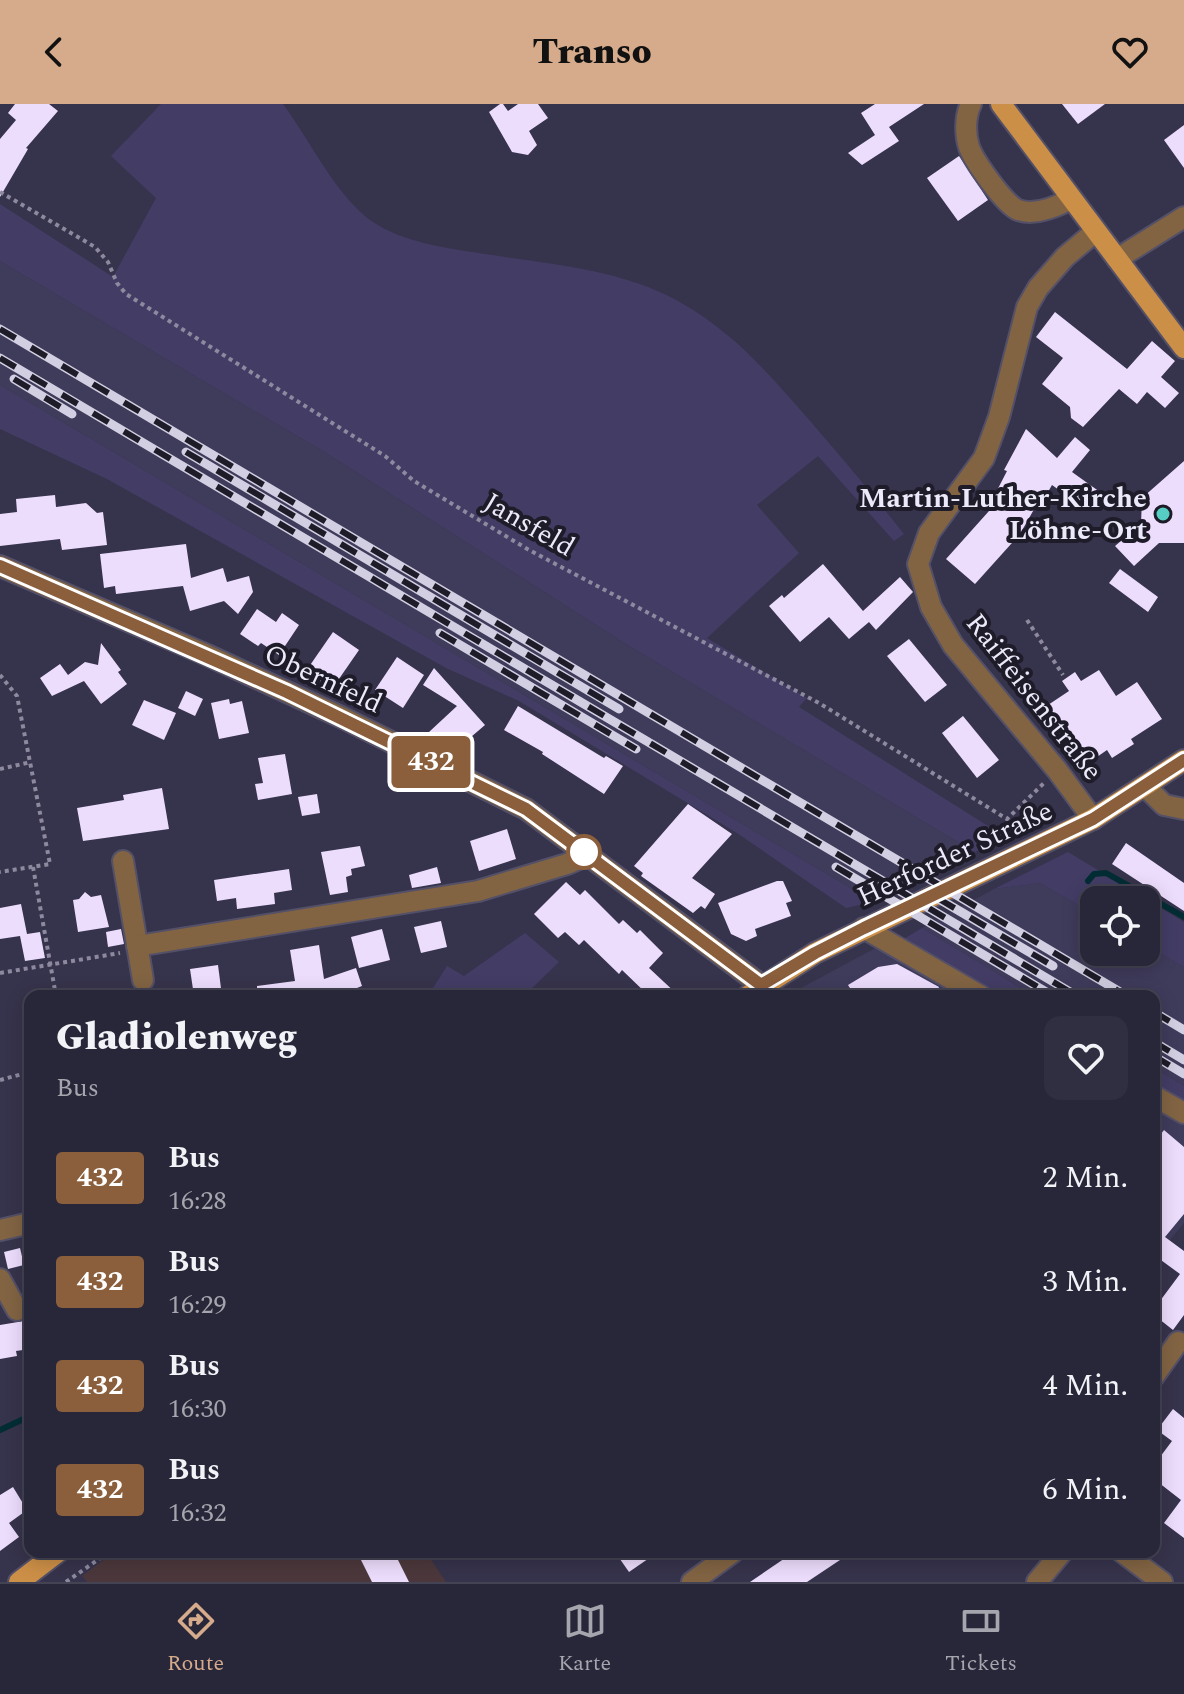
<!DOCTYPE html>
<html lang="de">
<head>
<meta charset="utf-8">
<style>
  body { margin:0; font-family:Spectral,serif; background:#302e41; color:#f1f3f6; height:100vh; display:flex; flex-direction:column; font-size:30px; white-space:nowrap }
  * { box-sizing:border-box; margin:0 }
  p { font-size:26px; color:#a5a5ae }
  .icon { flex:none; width:44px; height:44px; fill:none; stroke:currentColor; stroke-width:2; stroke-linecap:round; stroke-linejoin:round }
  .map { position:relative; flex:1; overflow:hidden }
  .drawer { position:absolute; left:24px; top:886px; width:1136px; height:568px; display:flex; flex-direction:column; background:#282639; border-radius:16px; box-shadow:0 4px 20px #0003,0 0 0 2px #444353 }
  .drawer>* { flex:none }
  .badge { padding:0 16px; border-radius:6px; font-size:28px; line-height:52px }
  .tools { position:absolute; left:1080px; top:782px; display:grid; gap:16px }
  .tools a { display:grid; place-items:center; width:80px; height:80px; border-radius:16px; background:#282639; box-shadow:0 4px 20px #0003,0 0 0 2px #444353; font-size:40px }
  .map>.badge { position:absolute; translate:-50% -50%; box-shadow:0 0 0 4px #fff }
  .round { display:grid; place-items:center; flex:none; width:84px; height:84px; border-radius:16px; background:#302e41 }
  .overview { display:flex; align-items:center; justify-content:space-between; height:136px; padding:0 32px }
  h1 { font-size:38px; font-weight:800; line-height:60px }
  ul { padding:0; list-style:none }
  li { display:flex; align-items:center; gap:24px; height:104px; padding:0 32px }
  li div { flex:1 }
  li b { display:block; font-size:30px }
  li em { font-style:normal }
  li .badge { min-width:88px; font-weight:700; text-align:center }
  header { display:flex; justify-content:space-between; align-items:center; height:104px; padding:0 32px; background:#d6ab8b; color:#111; font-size:36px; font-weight:800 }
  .tab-bar { display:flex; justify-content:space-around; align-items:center; height:112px; border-top:2px solid #444353; background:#282639; font-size:22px; color:#a5a5ae }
  .tab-bar a { display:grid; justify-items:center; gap:4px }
  .tab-bar .on { color:#d6ab8b }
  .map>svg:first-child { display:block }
  .built { fill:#3f3b5b }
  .education { fill:#4c383c }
  .green { fill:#433d66 }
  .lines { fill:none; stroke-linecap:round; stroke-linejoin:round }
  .stream { stroke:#032d35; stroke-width:6 }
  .building { fill:#edddfd }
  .minor-casing { stroke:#535068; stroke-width:24 }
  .major-casing { stroke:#535068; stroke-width:24 }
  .path { stroke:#8d8a9f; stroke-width:4; stroke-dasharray:4 4; stroke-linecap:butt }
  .minor { stroke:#826443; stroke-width:20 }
  .major { stroke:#cc8f47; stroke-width:20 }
  .rail-casing { stroke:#d1cfe1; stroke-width:9 }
  .rail { stroke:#1e1c28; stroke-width:6; stroke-dasharray:18; stroke-linecap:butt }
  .line-casing { stroke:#fff; stroke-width:18 }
  .line { stroke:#8b5e3c; stroke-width:12 }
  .poi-dot { fill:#56cec3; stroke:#1e1c28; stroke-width:3 }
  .stop-dot { fill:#fff; stroke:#8b5e3c; stroke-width:4 }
  .labels { text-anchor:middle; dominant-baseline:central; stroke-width:8; stroke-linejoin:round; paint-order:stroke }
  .poi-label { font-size:28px; font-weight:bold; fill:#ebe9fa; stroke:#1e1c28; text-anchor:end }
  .street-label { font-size:28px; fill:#ebe9fa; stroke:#1e1c28 }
</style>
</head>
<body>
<header><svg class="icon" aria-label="back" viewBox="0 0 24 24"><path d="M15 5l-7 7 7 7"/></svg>Transo<svg class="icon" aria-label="heart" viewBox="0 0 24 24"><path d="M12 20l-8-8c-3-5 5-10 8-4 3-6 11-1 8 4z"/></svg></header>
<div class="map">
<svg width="1184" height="1478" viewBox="0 0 1184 1478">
  <rect width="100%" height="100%" fill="#36334c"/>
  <!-- built -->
  <g class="built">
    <path d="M0,157L328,350L631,543L975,748L874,798L0,281Z"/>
    <path d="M1040,779L1094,810V848H1146V841L1184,863V982L1154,964V892H1034L922,824L994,785Z"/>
    <path d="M881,841L968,892H786Z"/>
    <path d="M1154,1001L1184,1018V1119L1154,1155Z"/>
  </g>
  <!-- education -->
  <path class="education" d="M114,1448H426L446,1478H87L82,1472Z"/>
  <!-- green -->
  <g class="green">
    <path d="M161,0H283C309,35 332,84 365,112C396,138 446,144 485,150C549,160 621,165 678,197C735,229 769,270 811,318C843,355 874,392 904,430L894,437L818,352L757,401L799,449L707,534L807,594L799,603L1004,732L975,748L631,543L328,350L0,157V100L113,173L156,94L111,52Z"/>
    <path d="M0,281L874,798L846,804L737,729L519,597L446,564L107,375L0,325Z"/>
    <path d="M1068,748L1184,818V863L1146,841V796H1094V810L1040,779L994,785Z"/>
    <path d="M922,824L1034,892H999L902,836Z"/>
    <path d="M525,829L559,858L524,892H428L447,862L464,872Z"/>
    <path d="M1154,964L1184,982V999L1154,982Z"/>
  </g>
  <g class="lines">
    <!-- stream -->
    <g class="stream">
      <path d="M1088,777L1094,770L1106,769L1184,813"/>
      <path d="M0,1326L30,1312"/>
    </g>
  </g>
  <!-- building -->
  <g class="building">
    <path d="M15,0H49L58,7L26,44L28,45L0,93V35L16,16L8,9Z"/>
    <path d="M500,0H503L508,7L518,0H538L548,14L529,27L537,41L528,51L512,48L489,8Z"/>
    <path d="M875,0H924L889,23L899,37L862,61L848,49L875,31L861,9Z"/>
    <path d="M1062,0H1105L1078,20Z"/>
    <path d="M1184,21V64L1164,36Z"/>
    <path d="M959,52L988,96L958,117L927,74Z"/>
    <path d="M1055,208L1127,265L1152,237L1175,257L1161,273L1179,289L1165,304L1147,288L1137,300L1119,285L1083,323L1071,314L1070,303L1042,280L1063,254L1036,233Z"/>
    <path d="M1026,325L1057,354L1075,333L1090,346L1072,368L1100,388L1087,406L1052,381L1048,388L1045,386L1020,430L975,480L946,455L989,407L988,404L1007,367L1004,366Z"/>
    <path d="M1184,357V439H1159L1134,462L1115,442L1141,420L1142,394Z"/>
    <path d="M55,391L56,403L86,399L97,409L103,408L107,441L62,446L60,435L0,442V410L17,408L16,395Z"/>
    <path d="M186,440L191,474L223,464L227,478L249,472L253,488L238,510L224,497L190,507L183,482L116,490L115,482L104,484L100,450Z"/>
    <path d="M823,460L863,507L900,473L913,488L876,526L869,518L849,535L829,513L800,538L769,502L782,491L784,494Z"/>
    <path d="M1120,465L1158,493L1148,508L1109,479Z"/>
    <path d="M257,505L276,518L282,509L299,521L279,551L261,539L258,542L240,530Z"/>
    <path d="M333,528L359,546L332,585L306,567Z"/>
    <path d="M909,535L947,581L925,598L887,552Z"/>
    <path d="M101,539L121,566L118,568L127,580L101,600L84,577L52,592L40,574L60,560L68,571L85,558L98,561Z"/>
    <path d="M397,553L424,571L403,604L375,586Z"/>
    <path d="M434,564L485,621L450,651L429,628L457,602L423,581Z"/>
    <path d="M1099,566L1116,592L1137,578L1162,615L1131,635L1134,640L1112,654L1107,646L1084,662L1045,603L1069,587L1062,577L1075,568L1081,577Z"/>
    <path d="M186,587L203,595L195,612L178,604Z"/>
    <path d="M229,595L230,600L242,597L249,629L219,635L211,599Z"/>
    <path d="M144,596L176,609L164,636L132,621Z"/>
    <path d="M518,602L604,654L606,652L623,662L604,690L542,650L543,648L504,626Z"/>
    <path d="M963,612L999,656L977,674L942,629Z"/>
    <path d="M285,650L292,690L258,696L255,680L263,679L258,654Z"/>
    <path d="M162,684L169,725L83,737L77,704L124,696L123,691Z"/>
    <path d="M317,690L320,709L302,712L298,693Z"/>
    <path d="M688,700L732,730L692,774L715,790L705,805L701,802L693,809L641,772L643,769L634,762Z"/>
    <path d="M507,725L516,755L479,767L470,737Z"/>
    <path d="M1126,739L1184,779V807L1112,760Z"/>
    <path d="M360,742L365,762L351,765L352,771L346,773L348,788L330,791L321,748Z"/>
    <path d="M437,763L441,779L412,784L409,771Z"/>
    <path d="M289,765L292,786L274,789L275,800L237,805L236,794L217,797L214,776Z"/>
    <path d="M777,777H783L792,797L786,799L791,812L755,825L757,832L746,837L731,830L718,799Z"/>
    <path d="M566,778L580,791L585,786L619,820L623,816L637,829L640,826L663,849L649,864L679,892H649L622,866L619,870L584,836L579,841L565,828L558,834L534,810Z"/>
    <path d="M85,788L91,793L101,791L109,823L78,828L73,796L79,795Z"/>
    <path d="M21,800L27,830L40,828L45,854L25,857L20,832L0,835V804Z"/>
    <path d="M441,817L447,843L421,849L414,823Z"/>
    <path d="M121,825L124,840L108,843L106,828Z"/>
    <path d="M382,825L390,856L359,864L351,833Z"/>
    <path d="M319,841L324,875L356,864L362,882L352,886L354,892H331L330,890L257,892V882L295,877L290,846Z"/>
    <path d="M897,860L939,883L935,892H855L848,881L878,863Z"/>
    <path d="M218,861L222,892H194L190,865Z"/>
    <path d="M1164,1026L1184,1043V1110L1165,1133L1184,1147V1211L1173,1226L1154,1211V1205L1180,1170L1154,1151V1039Z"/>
    <path d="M20,1144L24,1161L8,1165L4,1148Z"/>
    <path d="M30,1216V1245L16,1247L17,1252L0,1255V1221Z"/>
    <path d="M1173,1305L1184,1314V1434L1164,1419L1181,1396L1154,1375V1361L1172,1337L1157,1326Z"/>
    <path d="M13,1383L27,1406L9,1419L19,1433L0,1447V1391Z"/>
    <path d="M357,1448H394L409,1478H372Z"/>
    <path d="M615,1448H658L629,1468Z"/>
    <path d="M794,1448H852L807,1478H750Z"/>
  </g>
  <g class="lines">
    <defs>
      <g id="minor">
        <path d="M971,0C965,12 965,30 969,43C974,57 1005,101 1018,106C1035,112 1056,103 1071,95"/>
        <path d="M1117,155L1184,113"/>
        <path d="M0,462L207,551L341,613L526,705L761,881"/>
        <path d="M1145,682L1164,701L1184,705"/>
        <path d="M1093,715L1057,666L953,541L931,503L918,460L929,429L984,354L999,313L1027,203L1038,184L1065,153L1095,128"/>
        <path d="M123,757L143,876"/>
        <path d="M864,824L981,892"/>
        <path d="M137,842L478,787L567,760L588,751"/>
        <path d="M1154,992L1184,1009"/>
        <path d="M0,1126L30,1119"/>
        <path d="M0,1175L17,1206"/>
        <path d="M1154,1272L1178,1238"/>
        <path d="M1122,1448L1162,1478"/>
        <path d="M692,1478L733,1448"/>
        <path d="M1037,1478L1062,1448"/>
      </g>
      <g id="major">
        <path d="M1001,0L1184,244"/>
        <path d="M748,892L815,849L1093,715L1184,656"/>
        <path d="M19,1478L58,1448"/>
      </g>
    </defs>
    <!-- minor casing -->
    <use href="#minor" class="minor-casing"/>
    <!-- major casing -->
    <use href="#major" class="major-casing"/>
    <!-- path -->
    <g class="path">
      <path d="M0,88L95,143L108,158L117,179L126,190L385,352L414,377L529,446L819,599L1007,715L1044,679"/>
      <path d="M1027,516L1063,571"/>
      <path d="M0,571L17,592L50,760L0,768"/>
      <path d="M0,665L31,658"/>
      <path d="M33,763L56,892"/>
      <path d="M0,869L120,849"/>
      <path d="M0,976L30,968"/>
      <path d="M66,1478L109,1448"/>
    </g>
    <!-- minor -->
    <use href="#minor" class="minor"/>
    <!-- major -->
    <use href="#major" class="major"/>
    <defs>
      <g id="rail">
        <path d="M0,225L1127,892"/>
        <path d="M0,254L1077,892"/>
        <path d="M14,275L72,310"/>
        <path d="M186,348L619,605"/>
        <path d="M440,529L636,645"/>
        <path d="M836,763L1053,892"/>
        <path d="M939,795L1053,862"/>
        <path d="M1154,908L1184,926"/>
        <path d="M1154,938L1184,956"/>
        <path d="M1154,952L1184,970"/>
      </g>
    </defs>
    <!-- rail casing -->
    <use href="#rail" class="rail-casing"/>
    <!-- rail -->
    <use href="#rail" class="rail"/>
  </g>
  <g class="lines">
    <defs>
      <path id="line" d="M0,462L287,588L526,705L761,881L815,849L864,824L1093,715L1184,656"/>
    </defs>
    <!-- line casing -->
    <use href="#line" class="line-casing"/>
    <!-- line -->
    <use href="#line" class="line"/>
  </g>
  <!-- markers -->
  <circle class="poi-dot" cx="1163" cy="410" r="8"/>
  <circle class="stop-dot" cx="584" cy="748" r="16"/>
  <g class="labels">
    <!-- poi labels -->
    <g class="poi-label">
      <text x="1147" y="394">Martin-Luther-Kirche<tspan x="1147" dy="32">Löhne-Ort</tspan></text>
    </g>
    <!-- street labels -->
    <g class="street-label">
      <text transform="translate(529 421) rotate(30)">Jansfeld</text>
      <text transform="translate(323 575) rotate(25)">Obernfeld</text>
      <text transform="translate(1034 593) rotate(52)">Raiffeisenstraße</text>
      <text transform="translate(955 750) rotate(-25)">Herforder Straße</text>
    </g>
  </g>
</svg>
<div class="tools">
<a><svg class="icon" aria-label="locate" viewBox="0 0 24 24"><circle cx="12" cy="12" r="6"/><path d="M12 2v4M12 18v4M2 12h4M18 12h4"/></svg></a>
</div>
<b class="badge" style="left:431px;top:658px;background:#8b5e3c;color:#fff">432</b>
<section class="drawer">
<div class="overview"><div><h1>Gladiolenweg</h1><p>Bus</p></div><a class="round"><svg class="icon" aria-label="heart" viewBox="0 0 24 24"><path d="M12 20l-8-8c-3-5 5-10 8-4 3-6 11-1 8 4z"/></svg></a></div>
<ul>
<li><span class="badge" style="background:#8b5e3c;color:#fff">432</span><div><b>Bus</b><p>16:28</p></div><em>2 Min.</em></li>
<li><span class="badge" style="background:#8b5e3c;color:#fff">432</span><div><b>Bus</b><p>16:29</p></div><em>3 Min.</em></li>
<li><span class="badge" style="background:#8b5e3c;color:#fff">432</span><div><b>Bus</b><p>16:30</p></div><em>4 Min.</em></li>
<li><span class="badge" style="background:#8b5e3c;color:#fff">432</span><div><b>Bus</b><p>16:32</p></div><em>6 Min.</em></li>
</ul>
</section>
</div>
<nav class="tab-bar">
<a class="on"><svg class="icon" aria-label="directions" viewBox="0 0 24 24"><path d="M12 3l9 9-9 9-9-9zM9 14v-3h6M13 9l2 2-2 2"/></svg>Route</a>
<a><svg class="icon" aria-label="map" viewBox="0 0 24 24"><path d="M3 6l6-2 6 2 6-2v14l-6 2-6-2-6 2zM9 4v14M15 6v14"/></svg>Karte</a>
<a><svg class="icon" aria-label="tickets" viewBox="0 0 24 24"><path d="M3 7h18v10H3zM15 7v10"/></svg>Tickets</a>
</nav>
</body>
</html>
